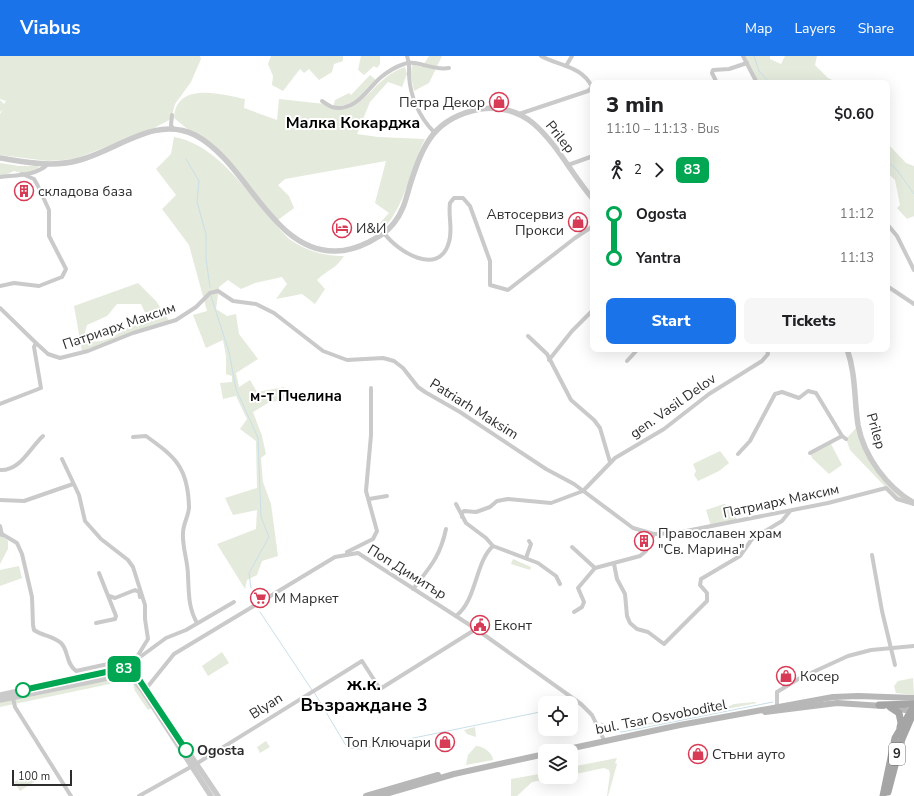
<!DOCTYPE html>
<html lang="en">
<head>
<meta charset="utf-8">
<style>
  body { margin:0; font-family:"Nunito Sans",sans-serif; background:#f6f6f6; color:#202124; height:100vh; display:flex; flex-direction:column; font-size:15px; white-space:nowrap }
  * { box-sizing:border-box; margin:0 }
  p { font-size:13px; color:#757577 }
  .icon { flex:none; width:22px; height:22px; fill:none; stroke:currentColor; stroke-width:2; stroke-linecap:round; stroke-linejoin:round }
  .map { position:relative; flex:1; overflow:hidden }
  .side { position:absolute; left:590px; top:24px; width:300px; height:272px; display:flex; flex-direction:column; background:#fff; border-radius:8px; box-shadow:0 4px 16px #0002 }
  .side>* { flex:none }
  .badge { padding:0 8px; border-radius:6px; font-size:14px; line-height:26px }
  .tools { position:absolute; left:538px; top:640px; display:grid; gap:8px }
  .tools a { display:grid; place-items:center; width:40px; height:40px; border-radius:8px; background:#fff; box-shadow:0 4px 16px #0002; font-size:20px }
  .scale { position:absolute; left:12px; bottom:10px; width:60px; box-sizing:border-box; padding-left:4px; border:2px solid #2d2d2d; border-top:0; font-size:11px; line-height:14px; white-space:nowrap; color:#2d2d2d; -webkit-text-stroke:3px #fff; paint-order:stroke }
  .map>.badge { position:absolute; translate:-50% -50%; box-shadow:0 0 0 2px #fff }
  .legs { display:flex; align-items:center; gap:6px; height:44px; padding:0 16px; font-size:13px }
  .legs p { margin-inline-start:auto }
  .overview { display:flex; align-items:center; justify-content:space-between; height:68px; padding:0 16px }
  h1 { font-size:22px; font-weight:800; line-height:30px }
  .action { display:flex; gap:8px; margin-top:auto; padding:8px 16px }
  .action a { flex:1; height:46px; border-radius:8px; background:#1a73e8; color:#fff; font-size:16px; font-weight:800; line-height:46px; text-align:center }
  .action a+a { background:#f6f6f6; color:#202124 }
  ul { padding:0 16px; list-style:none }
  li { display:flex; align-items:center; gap:14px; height:44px; font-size:15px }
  li i { display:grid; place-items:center; width:6px; height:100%; margin:0 5px; background:currentColor }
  li i::after { content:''; width:10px; height:10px; margin:-5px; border:3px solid; border-radius:50%; background:#fff }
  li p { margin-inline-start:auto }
  li:first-child i { background:linear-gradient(#0000 50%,currentColor 0) }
  li:last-child i { background:linear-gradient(currentColor 50%,#0000 0) }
  header { display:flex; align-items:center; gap:24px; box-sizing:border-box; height:56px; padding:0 20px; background:#1a73e8; color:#fff }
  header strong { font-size:19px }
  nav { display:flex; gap:22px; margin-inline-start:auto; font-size:14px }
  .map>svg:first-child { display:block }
  .green { fill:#e4eadc; fill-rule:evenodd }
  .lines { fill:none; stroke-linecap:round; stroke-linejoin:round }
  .stream { stroke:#c9dfe8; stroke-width:1 }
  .minor { stroke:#cacaca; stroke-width:4 }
  .tertiary { stroke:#cacaca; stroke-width:5.5 }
  .secondary { stroke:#b7b7b7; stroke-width:6 }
  .primary { stroke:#a5a5a5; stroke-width:7 }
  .line-1-casing { stroke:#fff; stroke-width:9 }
  .line-1 { stroke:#00a651; stroke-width:6 }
  .stop-1-dot { fill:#fff; stroke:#00a651; stroke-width:2 }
  .labels { text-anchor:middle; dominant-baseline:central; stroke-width:4; stroke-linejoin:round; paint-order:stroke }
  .shield { fill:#fff; stroke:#6c6c6c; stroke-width:1 }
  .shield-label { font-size:13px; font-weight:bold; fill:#2d2d2d }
  .poi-label { font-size:14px; fill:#2d2d2d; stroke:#fff; text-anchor:start }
  .street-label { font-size:14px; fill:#2d2d2d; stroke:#fff }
  .stop-label { font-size:14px; font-weight:bold; fill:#2d2d2d; stroke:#fff; text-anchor:start }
  .neighbourhood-label { font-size:15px; font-weight:bold; fill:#000; stroke:#fff }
  .quarter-label { font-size:16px; font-weight:bold; fill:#000; stroke:#fff }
  .district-label { font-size:18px; font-weight:bold; fill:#000; stroke:#fff }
</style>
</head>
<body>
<header>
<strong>Viabus</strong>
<nav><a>Map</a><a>Layers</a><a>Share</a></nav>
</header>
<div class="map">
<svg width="914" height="740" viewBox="0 0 914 740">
  <rect width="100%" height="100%" fill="#fff"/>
  <!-- green -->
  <g class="green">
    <path d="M0,0H200L201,3L191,26L175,48L171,63L154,72L75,103L48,105L0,99V58L3,53L0,56V44L4,48L6,45L0,43Z"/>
    <path d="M271,0H343V5L334,8L332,16L319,24L309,13L304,17L300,13L283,35L272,29L273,20L268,8Z"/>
    <path d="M361,0H380V8L377,12L374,10L364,19L358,14Z"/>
    <path d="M429,0H442L429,27L414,35L411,20L412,8L422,11Z"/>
    <path d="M744,0H770V3L781,8L785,0H817L815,9L828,22L839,27H758Z"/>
    <path d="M405,11L407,18L402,31L388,26L370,46L357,78L378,81L425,83C409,114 406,151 381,175L378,169L389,157L375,147L386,105L285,123L278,129L289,140L294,152L278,164L213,88L191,76L174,62C176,25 221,38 245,43L244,52L277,64L279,43L325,48L331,53C372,51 372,22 405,11Z"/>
    <path d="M370,19L377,25L351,48L333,51L335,44L349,37L351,39Z"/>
    <path d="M174,81C222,89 256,150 289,183C307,195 323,200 344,200C336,213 328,213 317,224L325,233L315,248L302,238L276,243L287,228L282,221L255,227L241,233L228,224L219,231L216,253L227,260L236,258L239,278L258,303L236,317L239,331L250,324L257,336L284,331V343L268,347L253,356L262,380L266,398L261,402L263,426L271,448L278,500L262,505L257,519L247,524L245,533L217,488L256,473L257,454L233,459L225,442L257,432L256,385L240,373L247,363L236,340L223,343L220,327L232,326V320L226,318V300L223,284L206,292L193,259L207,255L189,189L162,153L176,139L156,113L171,98Z"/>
    <path d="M887,87L906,107L914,110V160L907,163L897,152L900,149L895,124L891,120L887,122Z"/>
    <path d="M0,107L19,110H37L40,113L28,119L14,115L0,122Z"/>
    <path d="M138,227L156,245L170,266L82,295L74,250ZM117,248H141L147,261C132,267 105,292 89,284L85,277L87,269L107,260Z"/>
    <path d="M857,371L869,403L909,446L897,443L850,394L846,383Z"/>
    <path d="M830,386L842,409L829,418L812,402L810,397Z"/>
    <path d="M720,395L729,407L719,415L698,425L694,419L696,415L693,408Z"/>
    <path d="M724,448L729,450L738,465L711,470L706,454Z"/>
    <path d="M0,478L8,485V493L0,508Z"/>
    <path d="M513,503L531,511L530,514L511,508Z"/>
    <path d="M19,510L22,522L0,530V514Z"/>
    <path d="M222,596L229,607L208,620L202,610Z"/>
    <path d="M127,618L154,651L148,654L135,635L133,628L124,625L0,651V644Z"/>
    <path d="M913,622L914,639L896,637L894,630L898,625Z"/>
    <path d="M755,646L757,647L632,672L663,663L684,652L699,653L707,650L723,649L727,651L734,648Z"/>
    <path d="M475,671L476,681L467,678L464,674Z"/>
    <path d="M266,685L270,691L260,697L257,691Z"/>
    <path d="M476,690C483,690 493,697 493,704L466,709L468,699Z"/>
    <path d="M617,702L615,707L617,708L608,740H607L610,718L609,714L604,712L571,719V711Z"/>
    <path d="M31,715L37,724L20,735L14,726Z"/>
    <path d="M545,717V721H559L532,726L517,740H511V723Z"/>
  </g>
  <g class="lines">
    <!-- stream -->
    <g class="stream">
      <path d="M754,0L759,15L770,27"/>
      <path d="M186,103L199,125L197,146L206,178V203L210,231"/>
      <path d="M887,105L897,114L914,138"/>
      <path d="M211,240L229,296L236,333L258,382L261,461L269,481L249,517L251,532"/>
      <path d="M252,539L253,544"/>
      <path d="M260,556L312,634"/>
      <path d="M314,636L345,688L350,692L360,693L545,655"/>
      <path d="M571,653L577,655"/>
      <path d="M601,667L622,676L773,646"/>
    </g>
    <!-- minor -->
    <g class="minor">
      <path d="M407,0C410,7 409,11 409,19C410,40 419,61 434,76"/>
      <path d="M743,0L757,27"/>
      <path d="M566,10L572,0"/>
      <path d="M717,27L712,17L713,14L729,13L747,7"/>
      <path d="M322,45C325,47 329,50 332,51C354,57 367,34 380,22C387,16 395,11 404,8C417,3 431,15 449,12"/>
      <path d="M519,58L588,35L592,31C582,10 559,10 541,0"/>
      <path d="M172,59L171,69L173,73"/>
      <path d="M568,109L593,100"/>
      <path d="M0,121C16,119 36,120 48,108"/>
      <path d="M887,168L897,180L914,214"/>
      <path d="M384,177C397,195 439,222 449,186C453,173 448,160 450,147L454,142H463L470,150L490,205V229L508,234L575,182L593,170"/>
      <path d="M0,230L14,227L39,230L62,221L66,213L49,180V154L38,130L34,123L22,118"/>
      <path d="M887,230L914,248"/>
      <path d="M0,252L36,287L34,291L41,332L0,348"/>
      <path d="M528,280L547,298L571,344L594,364L600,372L610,406"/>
      <path d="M36,287L48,298L60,302L88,295L133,277L176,264L196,251L210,237L218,235L233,245L256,248L274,257L323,295L347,304L383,302L394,305L403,312L418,331L425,336L460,356L546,413L574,428L633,472L654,478L676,477L828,447L886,432L897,443L914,448"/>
      <path d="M549,304L572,275L593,254"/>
      <path d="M627,305L638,293"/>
      <path d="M133,381L146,380C175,401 188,411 189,451C189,459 183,468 183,477C182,491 188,505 188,520C189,537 188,551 197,567"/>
      <path d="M810,397L842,380"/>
      <path d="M738,398L750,385L775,338L782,336L799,342L808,335L816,337L842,380L846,383"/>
      <path d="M62,403L79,439L85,465L101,483L128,504L133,511L145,549V563L148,583L127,617"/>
      <path d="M0,414C20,415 29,393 43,380"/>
      <path d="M369,443L387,440"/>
      <path d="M0,444L24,445L73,428"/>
      <path d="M456,448L466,467L486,482L493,490L538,507L556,520L560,528"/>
      <path d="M462,461V457L464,455L476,456L490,451L497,445L508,443L551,447L583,435L615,402L664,373L709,338L762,305L768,298L767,293"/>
      <path d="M0,470L2,479"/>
      <path d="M0,477L17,487L22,498L32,541L33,569L34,574C43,580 53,580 61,587C69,595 65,606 76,615L117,606L132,609"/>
      <path d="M572,491L595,512L640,500L646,495L654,478"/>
      <path d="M347,496L373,483L377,475L366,435L371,379V332"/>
      <path d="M872,499L882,555L895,609"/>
      <path d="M526,502L531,488L529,485"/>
      <path d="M614,508L617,523L625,538L627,560L630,567L637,573L648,576L664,588L707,545V537L700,529L701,523L740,500L752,483L782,465L790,455"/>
      <path d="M413,533C430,511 440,501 446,473"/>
      <path d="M109,540L115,542L135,534L139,536L140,541"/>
      <path d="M574,556L582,551L584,546L578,532L595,512"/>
      <path d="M456,560C477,544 475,506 493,490"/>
      <path d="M96,567L115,563L116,560L99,517"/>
      <path d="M136,604L166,582L186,574L234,546"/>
      <path d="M145,634L174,598L335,501L358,497L476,573L581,648L592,659L604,684"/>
      <path d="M13,642L15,651L71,740"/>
      <path d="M777,650V636L800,622L848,600L871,594L914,590"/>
      <path d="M139,740L196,708L362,605L380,633L476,573"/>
    </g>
    <!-- tertiary -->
    <g class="tertiary">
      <path d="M0,102C26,106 53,112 80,104C118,94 155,59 195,79C247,106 272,197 336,195C347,195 359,191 369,186C378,181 387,176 394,167C403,156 406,143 410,129C423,88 434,62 480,53C499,50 519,55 534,68C558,89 572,119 593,143"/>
      <path d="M847,293C856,318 854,343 858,369C864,401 887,431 914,447"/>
      <path d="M0,639L120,613L132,616L140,624L218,740"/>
      <path d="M0,644L127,618L133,622L143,635L211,740"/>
    </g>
    <!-- secondary -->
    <g class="secondary">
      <path d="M892,651L914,656"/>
      <path d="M765,656L837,647L883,650"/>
      <path d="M559,695L680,669L833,641L858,640L914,642"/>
      <path d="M366,740L438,719"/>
      <path d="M379,740L454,718L545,698"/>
    </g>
    <!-- primary -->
    <g class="primary">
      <path d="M879,649L914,648"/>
      <path d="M890,651L899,657L901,667L900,671"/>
      <path d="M888,736L902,683L912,660"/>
      <path d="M883,740L895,682L914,650"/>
    </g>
  </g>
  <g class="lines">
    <defs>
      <path id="line-1" d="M23,634L120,613L128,614L136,619L186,694"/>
    </defs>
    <!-- line-1 casing -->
    <use href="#line-1" class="line-1-casing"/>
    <!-- line-1 -->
    <use href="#line-1" class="line-1"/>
  </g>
  <!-- icons -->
  <defs>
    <symbol id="shop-ring" viewBox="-11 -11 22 22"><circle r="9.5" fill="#fff" stroke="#d83b56" stroke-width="1.5"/><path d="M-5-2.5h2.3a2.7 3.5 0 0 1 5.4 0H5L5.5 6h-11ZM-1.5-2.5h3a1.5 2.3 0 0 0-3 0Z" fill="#d83b56"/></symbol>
    <symbol id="building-ring" viewBox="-11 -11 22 22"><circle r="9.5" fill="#fff" stroke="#d83b56" stroke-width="1.5"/><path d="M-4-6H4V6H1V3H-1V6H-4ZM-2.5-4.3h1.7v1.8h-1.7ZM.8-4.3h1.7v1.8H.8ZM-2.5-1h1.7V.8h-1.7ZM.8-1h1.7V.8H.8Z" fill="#d83b56"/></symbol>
    <symbol id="hotel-ring" viewBox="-11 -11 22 22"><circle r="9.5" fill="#fff" stroke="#d83b56" stroke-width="1.5"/><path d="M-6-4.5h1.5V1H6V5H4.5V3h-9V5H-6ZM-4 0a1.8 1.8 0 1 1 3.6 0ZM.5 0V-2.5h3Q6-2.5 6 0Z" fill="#d83b56"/></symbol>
    <symbol id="supermarket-ring" viewBox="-11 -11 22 22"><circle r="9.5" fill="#fff" stroke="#d83b56" stroke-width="1.5"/><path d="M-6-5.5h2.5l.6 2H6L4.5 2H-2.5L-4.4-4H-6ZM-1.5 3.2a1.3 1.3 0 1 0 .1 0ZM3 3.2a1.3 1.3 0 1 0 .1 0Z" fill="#d83b56"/></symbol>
    <symbol id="civic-ring" viewBox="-11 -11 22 22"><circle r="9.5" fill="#fff" stroke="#d83b56" stroke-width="1.5"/><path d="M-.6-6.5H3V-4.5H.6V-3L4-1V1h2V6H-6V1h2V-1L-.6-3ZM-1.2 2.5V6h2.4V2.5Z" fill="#d83b56"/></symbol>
  </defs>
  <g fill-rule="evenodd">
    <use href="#shop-ring" x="488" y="35" width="22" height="22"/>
    <use href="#building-ring" x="13" y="124" width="22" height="22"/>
    <use href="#shop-ring" x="567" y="155" width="22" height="22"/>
    <use href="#hotel-ring" x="331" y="161" width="22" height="22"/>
    <use href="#building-ring" x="633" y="474" width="22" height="22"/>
    <use href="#supermarket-ring" x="249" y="531" width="22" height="22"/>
    <use href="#civic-ring" x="469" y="558" width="22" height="22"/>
    <use href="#shop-ring" x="775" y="609" width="22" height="22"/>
    <use href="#shop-ring" x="434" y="675" width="22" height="22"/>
    <use href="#shop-ring" x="687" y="687" width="22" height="22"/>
  </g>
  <!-- markers -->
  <g class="stop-1-dot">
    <circle cx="23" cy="634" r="7"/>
    <circle cx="186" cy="694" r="7"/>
  </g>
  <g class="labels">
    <!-- shield labels -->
    <rect class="shield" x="889" y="687" width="16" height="22" rx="3"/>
    <g class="shield-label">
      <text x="897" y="698">9</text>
    </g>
    <!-- poi labels -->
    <g class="poi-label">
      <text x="485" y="46" text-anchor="end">Петра Декор</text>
      <text x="38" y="135">складова база</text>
      <text x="564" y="158" text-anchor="end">Автосервиз<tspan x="564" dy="16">Прокси</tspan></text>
      <text x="356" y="172">И&amp;И</text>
      <text x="658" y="477">Православен храм<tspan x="658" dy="16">"Св. Марина"</tspan></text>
      <text x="274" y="542">М Маркет</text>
      <text x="494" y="569">Еконт</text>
      <text x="800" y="620">Косер</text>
      <text x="431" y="686" text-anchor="end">Топ Ключари</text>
      <text x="712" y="698">Стъни ауто</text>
    </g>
    <!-- street labels -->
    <g class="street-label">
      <text transform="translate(560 81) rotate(51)">Prilep</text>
      <text transform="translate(119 270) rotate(-19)">Патриарх Максим</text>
      <text transform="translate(673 350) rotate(-35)">gen. Vasil Delov</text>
      <text transform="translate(474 353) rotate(32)">Patriarh Maksim</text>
      <text transform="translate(876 375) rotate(74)">Prilep</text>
      <text transform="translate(781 445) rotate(-12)">Патриарх Максим</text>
      <text transform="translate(407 516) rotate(32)">Поп Димитър</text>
      <text transform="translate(266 650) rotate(-32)">Blyan</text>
      <text transform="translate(661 661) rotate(-11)">bul. Tsar Osvoboditel</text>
    </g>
    <!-- stop labels -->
    <g class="stop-label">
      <text x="197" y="694">Ogosta</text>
    </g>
    <!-- neighbourhood labels -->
    <g class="neighbourhood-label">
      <text x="296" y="340">м-т Пчелина</text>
    </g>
    <!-- quarter labels -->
    <g class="quarter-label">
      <text x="353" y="67">Малка Кокарджа</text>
    </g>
    <!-- district labels -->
    <g class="district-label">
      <text x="364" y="628">ж.к.<tspan x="364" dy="21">Възраждане 3</tspan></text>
    </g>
  </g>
</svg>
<div class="tools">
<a><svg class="icon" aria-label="locate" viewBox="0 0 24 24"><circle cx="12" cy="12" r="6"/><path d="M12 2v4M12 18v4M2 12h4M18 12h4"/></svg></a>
<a><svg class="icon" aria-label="layers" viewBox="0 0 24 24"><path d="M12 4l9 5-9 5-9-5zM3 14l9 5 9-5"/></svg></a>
</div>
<div class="scale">100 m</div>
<b class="badge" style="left:124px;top:613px;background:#00a651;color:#fff">83</b>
<section class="side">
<div class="overview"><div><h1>3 min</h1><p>11:10 – 11:13 · Bus</p></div><b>$0.60</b></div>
<div class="legs"><svg class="icon" aria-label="walk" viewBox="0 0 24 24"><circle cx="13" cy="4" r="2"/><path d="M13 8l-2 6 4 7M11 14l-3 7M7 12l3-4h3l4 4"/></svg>2<svg class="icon" aria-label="forward" viewBox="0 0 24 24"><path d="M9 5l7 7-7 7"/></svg><b class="badge" style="background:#00a651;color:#fff">83</b></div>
<ul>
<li><i style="color:#00a651"></i><b>Ogosta</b><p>11:12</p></li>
<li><i style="color:#00a651"></i><b>Yantra</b><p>11:13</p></li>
</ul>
<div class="action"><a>Start</a><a>Tickets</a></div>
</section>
</div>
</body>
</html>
